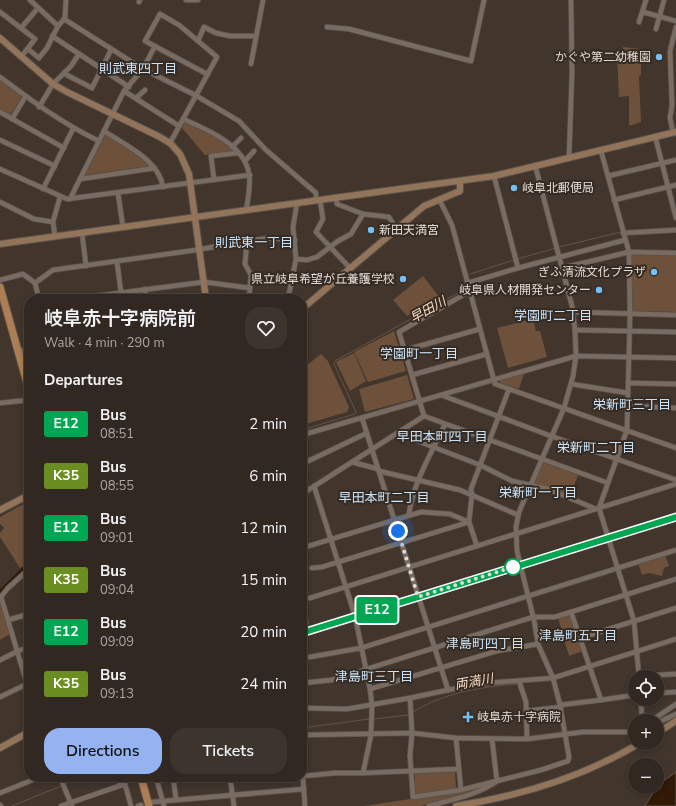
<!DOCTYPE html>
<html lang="en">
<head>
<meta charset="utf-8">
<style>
  body { margin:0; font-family:"Nunito Sans","Noto Sans JP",sans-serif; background:#3d342e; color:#f1f3f6; height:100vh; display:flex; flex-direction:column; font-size:15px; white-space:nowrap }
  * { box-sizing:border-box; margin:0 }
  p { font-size:13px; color:#a8a6a5 }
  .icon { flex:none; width:22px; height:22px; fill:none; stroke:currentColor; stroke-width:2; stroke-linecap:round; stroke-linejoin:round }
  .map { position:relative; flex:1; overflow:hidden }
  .panel { position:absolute; left:24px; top:294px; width:283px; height:488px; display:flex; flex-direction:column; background:#312821; border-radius:16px; box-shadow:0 2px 6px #0003,0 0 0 1px #4c443f }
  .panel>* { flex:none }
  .badge { padding:0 8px; border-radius:3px; font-size:14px; line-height:26px }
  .tools { position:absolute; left:628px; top:670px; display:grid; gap:8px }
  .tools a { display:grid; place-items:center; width:36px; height:36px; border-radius:50%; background:#312821; box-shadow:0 2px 6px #0003,0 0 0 1px #4c443f; font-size:20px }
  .you { position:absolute; width:20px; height:20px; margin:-10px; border:3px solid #fff; border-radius:50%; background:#1a73e8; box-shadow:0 0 0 6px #1a73e833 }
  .map>.badge { position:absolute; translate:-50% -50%; box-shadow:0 0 0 2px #fff }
  h2 { padding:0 20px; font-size:15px; line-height:36px }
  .round { display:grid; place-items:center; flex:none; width:42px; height:42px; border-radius:16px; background:#3d342e }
  .overview { display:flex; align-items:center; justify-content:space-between; height:68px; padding:0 20px }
  h1 { font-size:19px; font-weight:600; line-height:30px }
  .cta { display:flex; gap:8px; margin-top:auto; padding:8px 20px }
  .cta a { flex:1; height:46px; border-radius:16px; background:#95b2f1; color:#111; font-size:16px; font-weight:600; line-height:46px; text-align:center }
  .cta a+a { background:#3d342e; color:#f1f3f6 }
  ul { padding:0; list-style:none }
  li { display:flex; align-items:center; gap:12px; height:52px; padding:0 20px }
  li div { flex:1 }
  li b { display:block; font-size:15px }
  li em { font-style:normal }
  li .badge { min-width:44px; font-weight:700; text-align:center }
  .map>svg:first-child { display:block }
  .green { fill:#6d513a }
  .water { fill:#311a06; stroke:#665444 }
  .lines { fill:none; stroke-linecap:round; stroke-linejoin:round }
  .stream { stroke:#665444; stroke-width:1 }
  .river { stroke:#311a06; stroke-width:7 }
  .street-casing { stroke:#5b524a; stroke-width:6 }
  .secondary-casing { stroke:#5b524a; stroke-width:8 }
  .primary-casing { stroke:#5b524a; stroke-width:9 }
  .street { stroke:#786b61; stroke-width:4.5 }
  .secondary { stroke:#92745b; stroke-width:6 }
  .primary { stroke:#ad7e54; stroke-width:7 }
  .line-casing { stroke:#fff; stroke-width:9 }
  .line { stroke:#00a651; stroke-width:6 }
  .walk { stroke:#e2dbd5; stroke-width:4; stroke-dasharray:0 7.2 }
  .poi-dot { fill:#74c0f6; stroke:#362b22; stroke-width:1.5 }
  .stop-dot { fill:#fff; stroke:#00a651; stroke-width:2 }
  .labels { text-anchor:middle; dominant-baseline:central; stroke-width:4; stroke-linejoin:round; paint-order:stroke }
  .poi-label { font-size:12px; fill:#e2dbd5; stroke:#362b22; text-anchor:end }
  .neighbourhood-label { font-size:13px; fill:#c8e2f7; stroke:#362b22 }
  .water-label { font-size:13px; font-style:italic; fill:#f6d9c3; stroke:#362b22 }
</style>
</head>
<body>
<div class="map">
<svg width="676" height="806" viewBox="0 0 676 806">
  <rect width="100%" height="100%" fill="#41352c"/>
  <!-- green -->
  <g class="green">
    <path d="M623,47L641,49V75L639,76L641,122L629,126V96L619,97L617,58H623Z"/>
    <path d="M0,80L22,96L10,116L0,110Z"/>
    <path d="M184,122L216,138L233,150L232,152L205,155L182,128Z"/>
    <path d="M106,134L150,165V166L85,175Z"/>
    <path d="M631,254L676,255V312L632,311Z"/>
    <path d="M423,276L440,298L407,316L393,300Z"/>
    <path d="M533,319L536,331H540L547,357L508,368L497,328Z"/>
    <path d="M394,331L406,371L368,382L354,352Z"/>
    <path d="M354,353L366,381L350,391L336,362Z"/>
    <path d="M321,354L328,361L349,407L347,412L302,425V369Z"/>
    <path d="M524,374L519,389L500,383V380Z"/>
    <path d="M407,375L414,399L365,412L359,389Z"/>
    <path d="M542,462L578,475L570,497L533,483Z"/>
    <path d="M29,501V561L20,568L0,537V533L4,528L0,524V517Z"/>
    <path d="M665,555L669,566L664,568L662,576L649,573L642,575L638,563Z"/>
    <path d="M0,600L10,634L0,640Z"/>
    <path d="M569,614L583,651L569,656L558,618Z"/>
    <path d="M455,771L456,789L415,794V773Z"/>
    <path d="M477,789L452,798L421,806H364Z"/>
  </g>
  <!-- water -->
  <path class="water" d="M676,772V806H645L658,785Z"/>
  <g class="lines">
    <!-- stream -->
    <g class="stream">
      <path d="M559,247L621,232"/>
      <path d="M517,259L556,248"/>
      <path d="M467,275L514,260"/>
      <path d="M302,430L355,414L356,412L334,364L335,361L467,288"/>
      <path d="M302,616L307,617L309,625"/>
      <path d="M413,712C446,692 480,687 518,684"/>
      <path d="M374,719L408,715"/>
      <path d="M302,728L369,719"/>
      <path d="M64,784L82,777"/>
      <path d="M12,806L61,786"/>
    </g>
    <!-- river -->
    <path class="river" d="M0,594L29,566"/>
    <defs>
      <g id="street">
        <path d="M30,0L58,26"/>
        <path d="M186,0H198"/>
        <path d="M139,2L140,0"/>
        <path d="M0,12L35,39L21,57"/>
        <path d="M643,12L676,21"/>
        <path d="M64,19L143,69L195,95L239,121L266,150L316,193V200"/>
        <path d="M639,22L646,0"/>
        <path d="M327,27L349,29L471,61L484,0"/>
        <path d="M21,28L38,8"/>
        <path d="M656,29L664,0"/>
        <path d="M52,36L129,87"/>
        <path d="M198,41L204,27L216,33L230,36H255"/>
        <path d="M28,49L39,58L47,48L58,26L65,18L66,0"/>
        <path d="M251,64L263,0"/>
        <path d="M65,74L92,88L111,50"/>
        <path d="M0,77C32,101 63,124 99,141"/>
        <path d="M124,91L179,126"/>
        <path d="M136,98L145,90"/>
        <path d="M39,107L53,84L71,66L79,54"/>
        <path d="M0,112L64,148"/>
        <path d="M12,119L25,97"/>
        <path d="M183,119C206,129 245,145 249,174C251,185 248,199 246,211"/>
        <path d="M104,131C125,145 159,160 163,187"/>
        <path d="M673,132L670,118L672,105L670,51L676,27"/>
        <path d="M655,136L676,218"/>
        <path d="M0,140L55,166"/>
        <path d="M170,143L217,57L179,25L160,14L145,41L207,74"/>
        <path d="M232,147L241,138"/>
        <path d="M601,151L629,252L630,314L627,430L599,508L634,621L639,677"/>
        <path d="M569,158L572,73L571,0"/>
        <path d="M245,161L254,151"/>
        <path d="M0,169L67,199L250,175"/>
        <path d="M494,176L518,268L625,240"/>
        <path d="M608,176L676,160"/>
        <path d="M80,179L155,168"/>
        <path d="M214,180L211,156L237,153"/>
        <path d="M43,189L73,129"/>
        <path d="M118,193L123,227"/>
        <path d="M336,198L337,204L363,214L389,217L396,229"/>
        <path d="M70,199L124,91L143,69L155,46"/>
        <path d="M439,199L452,225L495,384L676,448"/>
        <path d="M320,200L323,219L316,232L350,268"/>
        <path d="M614,200L676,185"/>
        <path d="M0,202L34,219L53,222"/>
        <path d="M82,233L86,266"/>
        <path d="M623,233L676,230"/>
        <path d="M55,237L53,222L60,197"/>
        <path d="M247,241L245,264L251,275L249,299"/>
        <path d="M296,259L307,260L317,257L338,241L351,234L363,214"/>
        <path d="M117,262L121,292"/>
        <path d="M562,268L629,252L676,253"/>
        <path d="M0,280L23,274L35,283L39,299"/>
        <path d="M35,283L53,270L196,250L247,241L270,238L295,240"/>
        <path d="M468,283L518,268"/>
        <path d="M145,289L146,299"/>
        <path d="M73,299L204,282L250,288"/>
        <path d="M288,299L296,259L293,227L297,203"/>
        <path d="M573,312L676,315"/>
        <path d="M575,330L676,332"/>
        <path d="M405,350L480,329"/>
        <path d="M18,352L29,349"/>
        <path d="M412,375L487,354"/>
        <path d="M628,383L676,384"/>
        <path d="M571,384L628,393"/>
        <path d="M441,395L551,436L676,480"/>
        <path d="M0,403L29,400"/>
        <path d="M627,406L676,408"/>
        <path d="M424,416L608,483"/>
        <path d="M424,416L399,332L470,291"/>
        <path d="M362,418L448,690L410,698L412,733L410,756L413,797L461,790L497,781L492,739"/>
        <path d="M397,433L480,465L512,481L548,489L596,509"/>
        <path d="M302,435L576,356L676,358"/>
        <path d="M352,462L378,469"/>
        <path d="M302,464L367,433"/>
        <path d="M379,471L460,490L518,515"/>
        <path d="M302,494L424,416"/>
        <path d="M409,514C413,483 432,452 445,424"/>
        <path d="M477,546L469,522L472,494L471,489L509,389"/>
        <path d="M302,548L421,512L450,514L469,522"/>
        <path d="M312,568L322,567L469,522"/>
        <path d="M1,597L27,684"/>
        <path d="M0,598L8,588L29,569"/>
        <path d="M310,598L676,484"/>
        <path d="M8,620L29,614"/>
        <path d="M580,638L676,608"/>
        <path d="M310,657L361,648L676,550"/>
        <path d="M0,660L18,651L29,647"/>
        <path d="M639,676L676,674"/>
        <path d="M519,681L526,702L527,739L583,732H629L635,729"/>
        <path d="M302,683L332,680L533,617H555L676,579"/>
        <path d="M370,689L497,651L538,644"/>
        <path d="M448,690L488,683L553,678L538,644L534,620L517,551L516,527L519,512L564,408L573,376L576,356L575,330L572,306L535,165"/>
        <path d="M657,693L676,692"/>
        <path d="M0,697L29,683"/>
        <path d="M641,699L642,721"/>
        <path d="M601,700L635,695"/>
        <path d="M560,705L601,700L571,612"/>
        <path d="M302,708L347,709L410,698"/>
        <path d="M526,711L561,707"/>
        <path d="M651,721L676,704"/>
        <path d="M657,723L676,714"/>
        <path d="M302,735L412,733L456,738L527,739"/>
        <path d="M456,738L461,790"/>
        <path d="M302,767L305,806"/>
        <path d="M363,773L459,769"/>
        <path d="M303,776L335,773H363L371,735L372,705L370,689L355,616L314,486"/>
        <path d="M60,777L72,806"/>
        <path d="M117,777L121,785"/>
        <path d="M156,777L164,806"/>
        <path d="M173,777L176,799"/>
        <path d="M230,777L234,806"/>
        <path d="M0,793L40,777"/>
        <path d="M153,802L304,789"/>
        <path d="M0,805L1,806"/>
        <path d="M61,806L125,784L131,806"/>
        <path d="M138,806L141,805"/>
        <path d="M429,806C450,800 478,795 497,781L541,770L568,761L569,757L560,705L553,678L676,639"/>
      </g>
      <g id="secondary">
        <path d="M0,38L53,84L67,92L158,136L170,143L180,154L189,174L206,299"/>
        <path d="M0,244L494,176L676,132"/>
        <path d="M302,309L424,206L460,191V181"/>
        <path d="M0,510L29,495"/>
        <path d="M302,633L676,517"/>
        <path d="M657,733L676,721"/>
        <path d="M0,748L29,732"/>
        <path d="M456,806C520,796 585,776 640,743"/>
      </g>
      <g id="primary">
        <path d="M0,287L29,390"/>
        <path d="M141,777L149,806"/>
      </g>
    </defs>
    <!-- street casing -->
    <use href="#street" class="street-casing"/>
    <!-- secondary casing -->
    <use href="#secondary" class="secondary-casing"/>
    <!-- primary casing -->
    <use href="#primary" class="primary-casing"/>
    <!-- street -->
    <use href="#street" class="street"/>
    <!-- secondary -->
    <use href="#secondary" class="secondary"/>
    <!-- primary -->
    <use href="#primary" class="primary"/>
  </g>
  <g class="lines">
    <defs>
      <path id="line" d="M302,633L676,517"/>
    </defs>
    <!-- line casing -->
    <use href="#line" class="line-casing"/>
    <!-- line -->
    <use href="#line" class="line"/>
    <!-- walk -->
    <path class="walk" d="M398,531L418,597L513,567"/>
  </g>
  <!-- markers -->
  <g class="poi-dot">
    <circle cx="659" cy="57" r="4"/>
    <circle cx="514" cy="188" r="4"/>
    <circle cx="371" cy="230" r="4"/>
    <circle cx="654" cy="272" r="4"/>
    <circle cx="403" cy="279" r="4"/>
    <circle cx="599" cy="290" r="4"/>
    <path d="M466 711h4v4h4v4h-4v4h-4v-4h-4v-4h4z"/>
  </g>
  <circle class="stop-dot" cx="513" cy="567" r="8"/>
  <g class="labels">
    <!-- poi labels -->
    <g class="poi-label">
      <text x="651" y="57">かぐや第二幼稚園</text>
      <text x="522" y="188" text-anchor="start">岐阜北郵便局</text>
      <text x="379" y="230" text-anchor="start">新田天満宮</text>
      <text x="646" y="272">ぎふ清流文化プラザ</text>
      <text x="395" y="279">県立岐阜希望が丘養護学校</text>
      <text x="591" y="290">岐阜県人材開発センター</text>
      <text x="477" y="717" text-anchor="start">岐阜赤十字病院</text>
    </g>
    <!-- neighbourhood labels -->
    <g class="neighbourhood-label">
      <text x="138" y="69">則武東四丁目</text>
      <text x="254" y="243">則武東一丁目</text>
      <text x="553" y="316">学園町二丁目</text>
      <text x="419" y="354">学園町一丁目</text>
      <text x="632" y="405">栄新町三丁目</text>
      <text x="442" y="437">早田本町四丁目</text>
      <text x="596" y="448">栄新町二丁目</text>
      <text x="538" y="493">栄新町一丁目</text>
      <text x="384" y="498">早田本町二丁目</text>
      <text x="578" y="636">津島町五丁目</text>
      <text x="485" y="644">津島町四丁目</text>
      <text x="374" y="677">津島町三丁目</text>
    </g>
    <!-- water labels -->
    <g class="water-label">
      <text transform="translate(428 310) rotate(-29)">早田川</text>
      <text transform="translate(474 682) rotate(-10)">両満川</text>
    </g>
  </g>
</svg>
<div class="tools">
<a><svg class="icon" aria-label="locate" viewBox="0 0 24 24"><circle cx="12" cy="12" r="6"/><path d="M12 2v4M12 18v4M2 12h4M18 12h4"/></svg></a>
<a>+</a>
<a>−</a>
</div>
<div class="you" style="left:398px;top:531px"></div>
<b class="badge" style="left:377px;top:610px;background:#00a651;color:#fff">E12</b>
<section class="panel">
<div class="overview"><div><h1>岐阜赤十字病院前</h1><p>Walk · 4 min · 290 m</p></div><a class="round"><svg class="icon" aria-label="heart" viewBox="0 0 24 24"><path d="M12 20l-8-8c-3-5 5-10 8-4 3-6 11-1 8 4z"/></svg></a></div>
<h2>Departures</h2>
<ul>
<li><span class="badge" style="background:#00a651;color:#fff">E12</span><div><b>Bus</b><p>08:51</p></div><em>2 min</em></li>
<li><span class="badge" style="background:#6b8e23;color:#fff">K35</span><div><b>Bus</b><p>08:55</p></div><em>6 min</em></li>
<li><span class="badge" style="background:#00a651;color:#fff">E12</span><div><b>Bus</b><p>09:01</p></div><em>12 min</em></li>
<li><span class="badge" style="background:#6b8e23;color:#fff">K35</span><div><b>Bus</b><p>09:04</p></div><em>15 min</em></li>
<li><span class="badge" style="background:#00a651;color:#fff">E12</span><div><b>Bus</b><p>09:09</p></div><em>20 min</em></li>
<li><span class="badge" style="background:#6b8e23;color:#fff">K35</span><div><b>Bus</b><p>09:13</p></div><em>24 min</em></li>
</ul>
<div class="cta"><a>Directions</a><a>Tickets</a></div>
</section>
</div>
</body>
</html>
